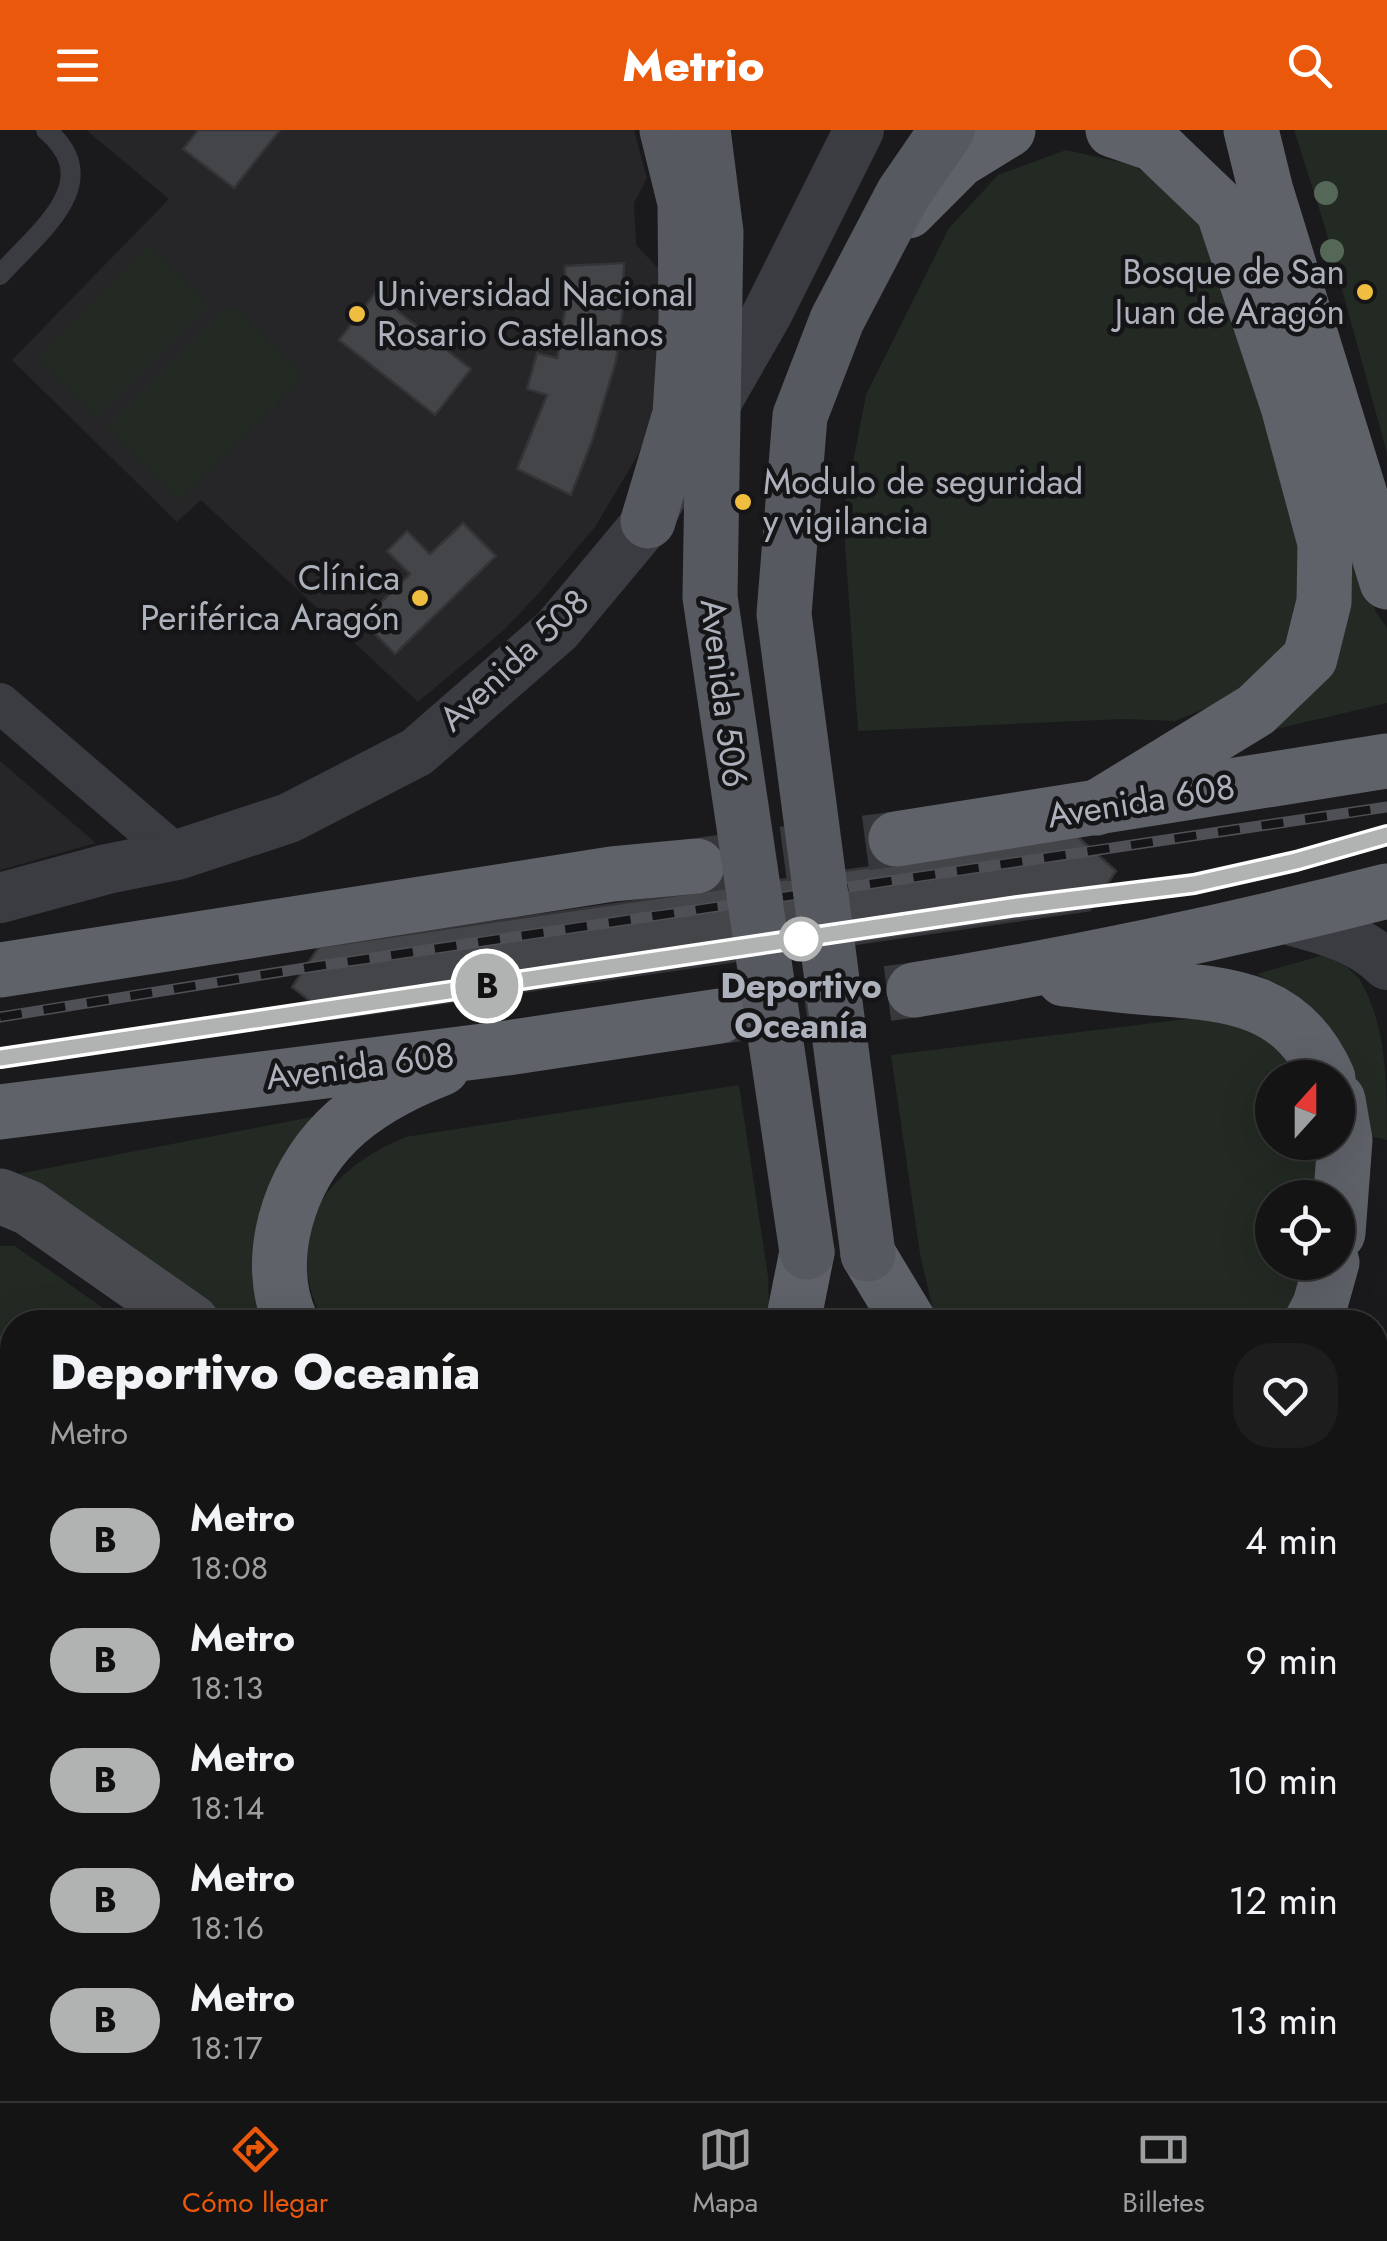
<!DOCTYPE html>
<html lang="es">
<head>
<meta charset="utf-8">
<style>
  body { margin:0; font-family:Jost,sans-serif; background:#1d1d1e; color:#f1f3f6; height:100vh; display:flex; flex-direction:column; font-size:38px; white-space:nowrap }
  * { box-sizing:border-box; margin:0 }
  p { font-size:32px; color:#9d9ea0 }
  .icon { flex:none; width:55px; height:55px; fill:none; stroke:currentColor; stroke-width:2; stroke-linecap:round; stroke-linejoin:round }
  .map { position:relative; flex:1; overflow:hidden }
  .details { position:absolute; left:0px; top:1180px; width:1388px; height:792px; display:flex; flex-direction:column; background:#141415; border-radius:40px 40px 0 0; box-shadow:0 10px 40px #0002,0 0 0 2px #333334 }
  .details>* { flex:none }
  .badge { padding:0 20px; border-radius:32px; font-size:35px; line-height:65px }
  .needle { width:65px; rotate:21deg }
  .controls { position:absolute; left:1255px; top:930px; display:grid; gap:20px }
  .controls a { display:grid; place-items:center; width:100px; height:100px; border-radius:50%; background:#141415; box-shadow:0 10px 40px #0002,0 0 0 2px #333334; font-size:50px }
  .map>.badge { position:absolute; translate:-50% -50%; box-shadow:0 0 0 5px #fff }
  .round { display:grid; place-items:center; flex:none; width:105px; height:105px; border-radius:40px; background:#1d1d1e }
  .overview { display:flex; align-items:center; justify-content:space-between; height:170px; padding:0 50px }
  h1 { font-size:48px; font-weight:800; line-height:75px }
  ul { padding:0; list-style:none }
  li { display:flex; align-items:center; gap:30px; height:120px; padding:0 50px }
  li div { flex:1 }
  li b { display:block; font-size:38px }
  li em { font-style:normal }
  li .badge { min-width:110px; font-weight:700; text-align:center }
  header { display:flex; justify-content:space-between; align-items:center; height:130px; padding:0 50px; background:#ea580c; color:#fff; font-size:45px; font-weight:800 }
  .dock { display:flex; justify-content:space-around; align-items:center; height:140px; border-top:2px solid #333334; background:#141415; font-size:28px; color:#9d9ea0 }
  .dock a { display:grid; justify-items:center; gap:5px }
  .dock .current { color:#ea580c }
  .map>svg:first-child { display:block }
  .built { fill:#262629 }
  .green { fill:#222a23 }
  .building { fill:#444549; stroke:#343438; stroke-width:2.5 }
  .lines { fill:none; stroke-linecap:round; stroke-linejoin:round }
  .trunk-tunnel { stroke:#37383c; stroke-width:55; stroke-dasharray:55 28; stroke-linecap:butt }
  .service { stroke:#3b3c41; stroke-width:20 }
  .minor { stroke:#3b3c41; stroke-width:40 }
  .tertiary { stroke:#3b3c41; stroke-width:50 }
  .secondary { stroke:#494b51; stroke-width:55 }
  .primary { stroke:#575960; stroke-width:55 }
  .trunk { stroke:#5f6269; stroke-width:55 }
  .rail-casing { stroke:#4e5056; stroke-width:11 }
  .rail { stroke:#151517; stroke-width:8; stroke-dasharray:22; stroke-linecap:butt }
  .primary-bridge { stroke:#575960; stroke-width:55 }
  .tree { fill:#556757 }
  .line-casing { stroke:#fff; stroke-width:22 }
  .line { stroke:#b1b3b3; stroke-width:15 }
  .poi-dot { fill:#efbd40; stroke:#151517; stroke-width:4 }
  .stop-dot { fill:#fff; stroke:#b1b3b3; stroke-width:5 }
  .labels { text-anchor:middle; dominant-baseline:central; stroke-width:9; stroke-linejoin:round; paint-order:stroke }
  .poi-label { font-size:35px; fill:#adb1bb; stroke:#151517; text-anchor:end }
  .street-label { font-size:35px; fill:#adb1bb; stroke:#151517 }
  .stop-label { font-size:35px; font-weight:bold; fill:#adb1bb; stroke:#151517 }
</style>
</head>
<body>
<header><svg class="icon" aria-label="menu" viewBox="0 0 24 24"><path d="M4 6h16M4 12h16M4 18h16"/></svg>Metrio<svg class="icon" aria-label="search" viewBox="0 0 24 24"><circle cx="10" cy="10" r="6"/><path d="M15 15l6 6"/></svg></header>
<div class="map">
<svg width="1387" height="1971" viewBox="0 0 1387 1971">
  <rect width="100%" height="100%" fill="#1a1a1c"/>
  <!-- built -->
  <g class="built">
    <path d="M86,0H634L647,48L634,73L636,115L659,139L657,244L652,286L639,323L595,397L538,464L505,499L418,572L201,370L177,392L12,230L169,69Z"/>
    <path d="M0,631L96,713L0,740Z"/>
  </g>
  <!-- green -->
  <g class="green">
    <path d="M1294,0H1387V323L1324,94Z"/>
    <path d="M1066,20L1134,35L1198,83L1308,427L1296,503L1236,566L1175,591L1124,589L858,601L843,384L866,265L949,98L998,45Z"/>
    <path d="M149,115L209,175L97,287L37,227Z"/>
    <path d="M231,174L303,246L180,370L107,298Z"/>
    <path d="M1346,407L1376,482L1387,498V573L1276,599L1318,552Z"/>
    <path d="M1331,823C1340,832 1352,840 1360,850C1387,896 1387,955 1387,1010L1369,1006L1292,865L1257,844Z"/>
    <path d="M1203,887C1242,894 1285,910 1302,947L1272,948V1012L1321,1013L1320,1067L1272,1068V1132L1310,1133L1290,1192H942L932,1176L920,1124L891,925Z"/>
    <path d="M739,955L768,1146L769,1179L766,1192H323C281,1103 320,1044 405,1007Z"/>
    <path d="M327,984L274,1192H222L101,1099L7,1046Z"/>
    <path d="M0,1116H15L123,1192H12V1960H1222L1235,1971H0Z"/>
    <path d="M1375,1380L1387,1390V1835L1375,1825Z"/>
  </g>
  <!-- building -->
  <g class="building">
    <path d="M198,0H280L234,58L183,19Z"/>
    <path d="M624,133L622,186L616,231L592,311L571,365L517,339L547,265L527,259L537,223L557,228L565,181V136Z"/>
    <path d="M375,163L471,239L435,285L339,210Z"/>
    <path d="M463,393L496,426L395,524L362,491L410,444L387,421L407,401L430,424Z"/>
    <path d="M1078,707L1116,741L1090,780L333,889L292,857L319,817Z"/>
  </g>
  <g class="lines">
    <!-- trunk-tunnel -->
    <g class="trunk-tunnel">
      <path d="M701,735L896,709"/>
      <path d="M723,886L914,860"/>
    </g>
    <!-- service -->
    <g class="service">
      <path d="M0,145C38,102 108,52 46,0"/>
      <path d="M0,1744L12,1737"/>
      <path d="M272,1960V1971"/>
    </g>
    <!-- minor -->
    <path class="minor" d="M0,573L177,725"/>
    <!-- tertiary -->
    <g class="tertiary">
      <path d="M708,287L767,184L859,0"/>
      <path d="M0,768L107,739L177,725L289,688L417,622L557,500L648,391L667,356"/>
      <path d="M1282,788C1321,799 1357,806 1387,835"/>
    </g>
    <!-- secondary -->
    <g class="secondary">
      <path d="M0,1066L29,1078L192,1192"/>
      <path d="M1259,1960L1272,1971"/>
    </g>
    <!-- primary -->
    <g class="primary">
      <path d="M648,391L680,284L686,189L685,73L667,0"/>
      <path d="M1375,1857L1387,1867"/>
      <path d="M1375,1914L1387,1924"/>
      <path d="M1338,1960L1351,1971"/>
    </g>
    <!-- trunk -->
    <g class="trunk">
      <path d="M1251,0L1266,61L1387,452"/>
      <path d="M908,81L959,30L1008,0"/>
      <path d="M1096,678L1256,580L1310,528L1324,472L1325,413L1288,276L1223,80L1154,14L1113,0"/>
      <path d="M896,709L1387,631"/>
      <path d="M0,840L612,744L697,736"/>
      <path d="M1064,849C1093,852 1122,856 1151,858C1228,864 1292,866 1328,948"/>
      <path d="M914,860C1073,834 1231,801 1387,761"/>
      <path d="M1338,970L1345,1010L1338,1103"/>
      <path d="M0,982L507,918L720,886"/>
      <path d="M868,1124L909,1192"/>
      <path d="M291,1192C263,1129 289,1049 337,1001C365,973 406,952 442,938"/>
      <path d="M793,1192L807,1122"/>
      <path d="M1311,1192L1320,1175L1332,1132"/>
    </g>
    <defs>
      <g id="rail">
        <path d="M0,887L305,838L1387,677"/>
        <path d="M0,928L1018,777L1194,754L1296,731L1387,705"/>
      </g>
    </defs>
    <!-- rail casing -->
    <use href="#rail" class="rail-casing"/>
    <!-- rail -->
    <use href="#rail" class="rail"/>
    <!-- primary-bridge -->
    <g class="primary-bridge">
      <path d="M703,0L716,102L710,467L807,1122"/>
      <path d="M868,1124L784,484L800,286L837,190L903,64L947,0"/>
    </g>
  </g>
  <!-- trees -->
  <g class="tree">
    <circle cx="1326" cy="63" r="12"/>
    <circle cx="1332" cy="121" r="12"/>
  </g>
  <g class="lines">
    <defs>
      <path id="line" d="M0,928L1018,776L1194,754L1296,731L1387,705"/>
    </defs>
    <!-- line casing -->
    <use href="#line" class="line-casing"/>
    <!-- line -->
    <use href="#line" class="line"/>
  </g>
  <!-- markers -->
  <g class="poi-dot">
    <circle cx="1365" cy="162" r="10"/>
    <circle cx="357" cy="184" r="10"/>
    <circle cx="743" cy="372" r="10"/>
    <circle cx="420" cy="468" r="10"/>
  </g>
  <circle class="stop-dot" cx="801" cy="809" r="20"/>
  <g class="labels">
    <!-- poi labels -->
    <g class="poi-label">
      <text x="1345" y="142">Bosque de San<tspan x="1345" dy="40">Juan de Aragón</tspan></text>
      <text x="377" y="164" text-anchor="start">Universidad Nacional<tspan x="377" dy="40">Rosario Castellanos</tspan></text>
      <text x="763" y="352" text-anchor="start">Modulo de seguridad<tspan x="763" dy="40">y vigilancia</tspan></text>
      <text x="400" y="448">Clínica<tspan x="400" dy="40">Periférica Aragón</tspan></text>
    </g>
    <!-- street labels -->
    <g class="street-label">
      <text transform="translate(514 530) rotate(-43)">Avenida 508</text>
      <text transform="translate(724 563) rotate(83)">Avenida 506</text>
      <text transform="translate(1141 671) rotate(-9)">Avenida 608</text>
      <text transform="translate(360 936) rotate(-7)">Avenida 608</text>
    </g>
    <!-- stop labels -->
    <g class="stop-label">
      <text x="801" y="856">Deportivo<tspan x="801" dy="40">Oceanía</tspan></text>
    </g>
  </g>
</svg>
<div class="controls">
<a><svg class="needle" viewBox="-14 -14 28 28"><path d="M0-13l5 13h-10z" fill="#e53935"/><path d="M0 13l5-13h-10z" fill="#9d9ea0"/></svg></a>
<a><svg class="icon" aria-label="locate" viewBox="0 0 24 24"><circle cx="12" cy="12" r="6"/><path d="M12 2v4M12 18v4M2 12h4M18 12h4"/></svg></a>
</div>
<b class="badge" style="left:487px;top:856px;background:#b1b3b3;color:#111">B</b>
<section class="details">
<div class="overview"><div><h1>Deportivo Oceanía</h1><p>Metro</p></div><a class="round"><svg class="icon" aria-label="heart" viewBox="0 0 24 24"><path d="M12 20l-8-8c-3-5 5-10 8-4 3-6 11-1 8 4z"/></svg></a></div>
<ul>
<li><span class="badge" style="background:#b1b3b3;color:#111">B</span><div><b>Metro</b><p>18:08</p></div><em>4 min</em></li>
<li><span class="badge" style="background:#b1b3b3;color:#111">B</span><div><b>Metro</b><p>18:13</p></div><em>9 min</em></li>
<li><span class="badge" style="background:#b1b3b3;color:#111">B</span><div><b>Metro</b><p>18:14</p></div><em>10 min</em></li>
<li><span class="badge" style="background:#b1b3b3;color:#111">B</span><div><b>Metro</b><p>18:16</p></div><em>12 min</em></li>
<li><span class="badge" style="background:#b1b3b3;color:#111">B</span><div><b>Metro</b><p>18:17</p></div><em>13 min</em></li>
</ul>
</section>
</div>
<nav class="dock">
<a class="current"><svg class="icon" aria-label="directions" viewBox="0 0 24 24"><path d="M12 3l9 9-9 9-9-9zM9 14v-3h6M13 9l2 2-2 2"/></svg>Cómo llegar</a>
<a><svg class="icon" aria-label="map" viewBox="0 0 24 24"><path d="M3 6l6-2 6 2 6-2v14l-6 2-6-2-6 2zM9 4v14M15 6v14"/></svg>Mapa</a>
<a><svg class="icon" aria-label="tickets" viewBox="0 0 24 24"><path d="M3 7h18v10H3zM15 7v10"/></svg>Billetes</a>
</nav>
</body>
</html>
